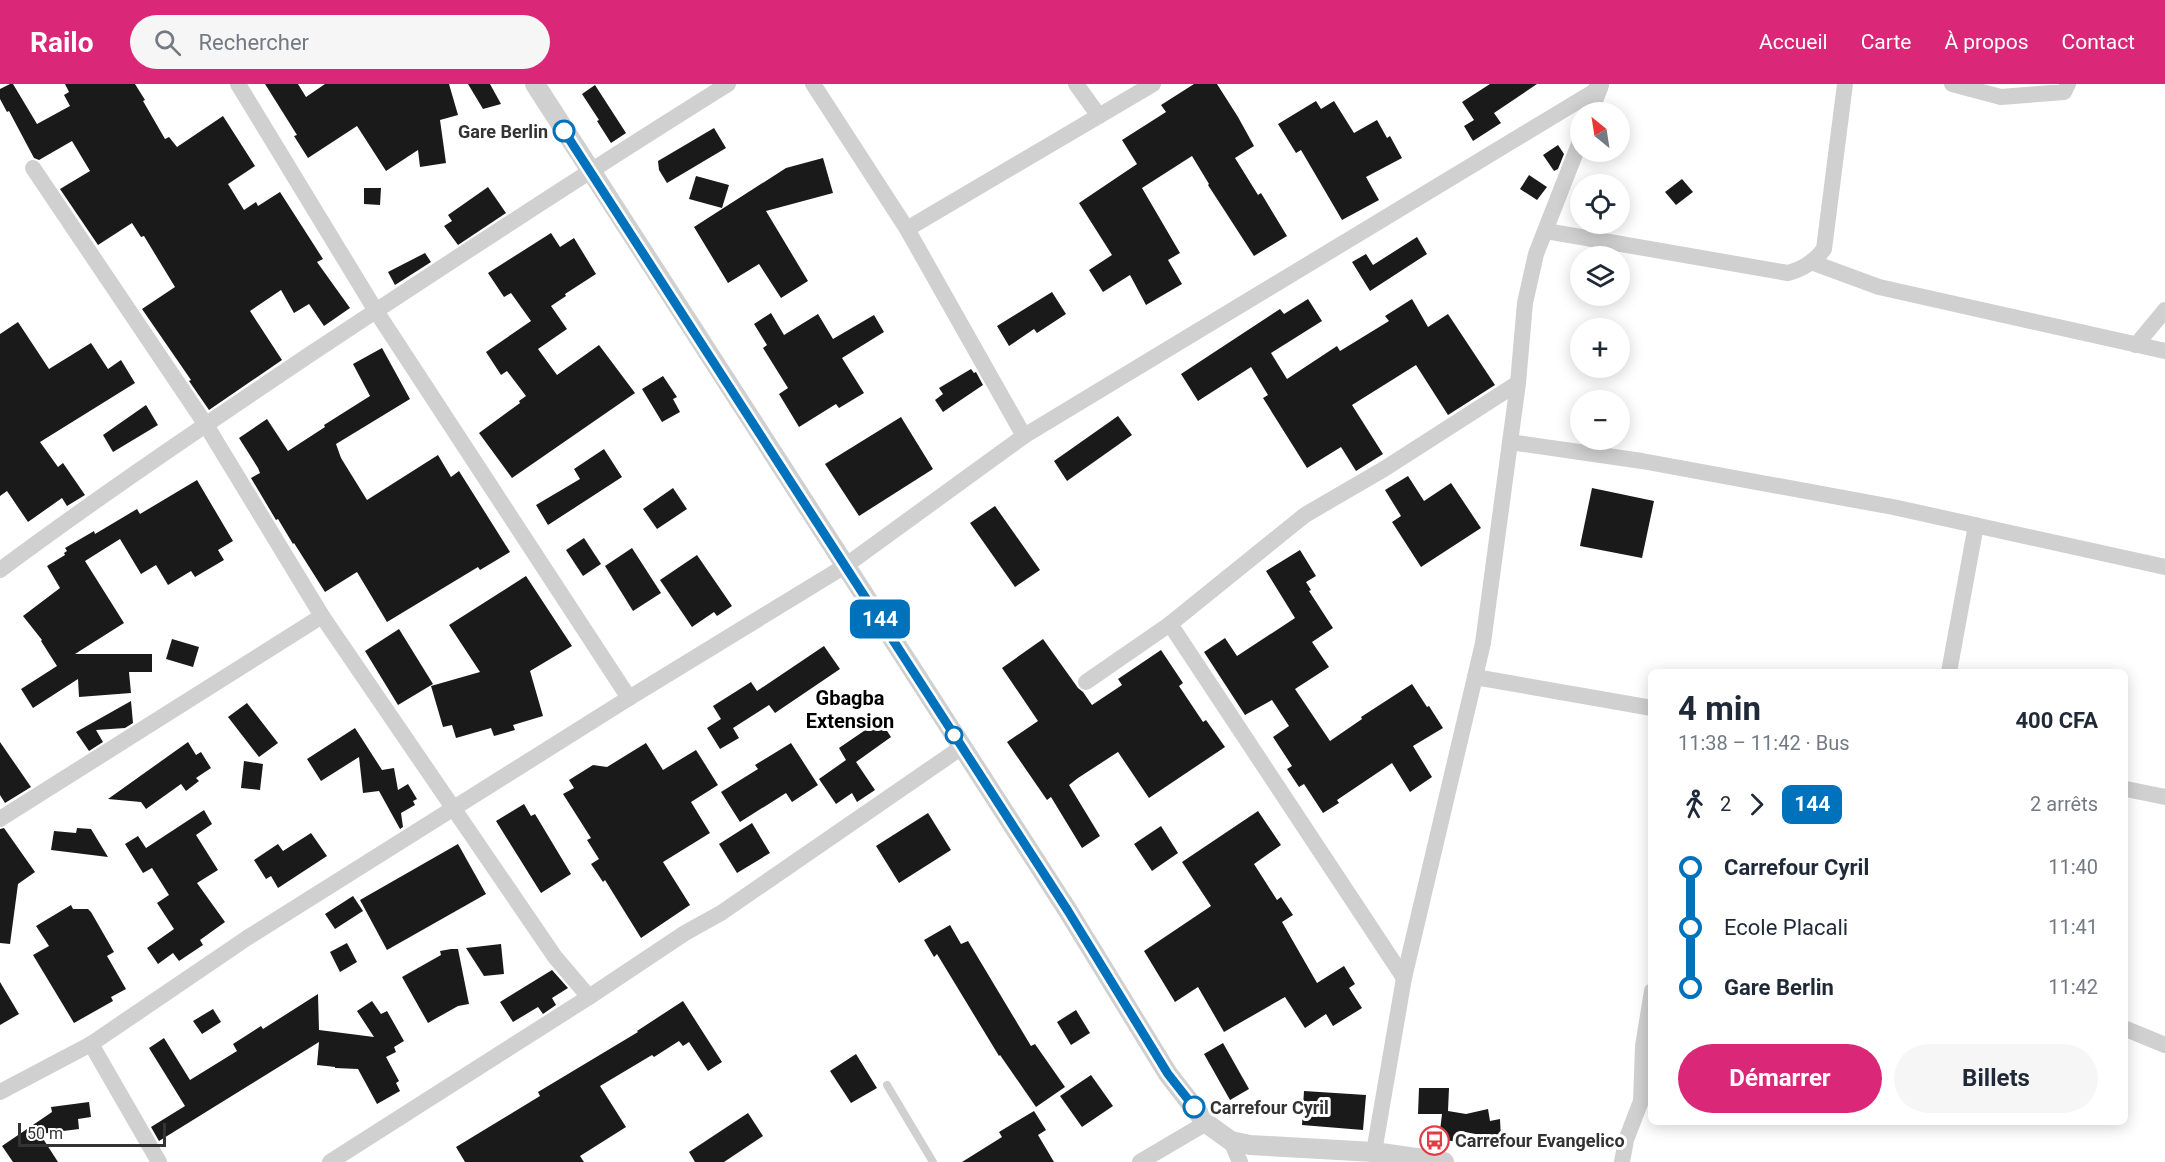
<!DOCTYPE html>
<html lang="fr">
<head>
<meta charset="utf-8">
<style>
  body { margin:0; font-family:Roboto,sans-serif; background:#f6f6f7; color:#1f2937; height:100vh; display:flex; flex-direction:column; font-size:22px; white-space:nowrap }
  * { box-sizing:border-box; margin:0 }
  p { font-size:20px; color:#747a83 }
  .icon { flex:none; width:33px; height:33px; fill:none; stroke:currentColor; stroke-width:2; stroke-linecap:round; stroke-linejoin:round }
  .map { position:relative; flex:1; overflow:hidden }
  .drawer { position:absolute; left:1648px; top:585px; width:480px; height:456px; display:flex; flex-direction:column; background:#fff; border-radius:9px; box-shadow:0 3px 15px #0003 }
  .drawer>* { flex:none }
  .badge { padding:0 12px; border-radius:9px; font-size:21px; line-height:39px }
  .needle { width:39px; rotate:330deg }
  .fabs { position:absolute; left:1570px; top:18px; display:grid; gap:12px }
  .fabs a { display:grid; place-items:center; width:60px; height:60px; border-radius:50%; background:#fff; box-shadow:0 3px 15px #0003; font-size:30px }
  .scale { position:absolute; left:18px; bottom:15px; width:148px; box-sizing:border-box; padding-left:6px; border:3px solid #333; border-top:0; font-size:16px; line-height:21px; white-space:nowrap; color:#333; -webkit-text-stroke:4px #fff; paint-order:stroke }
  .map>.badge { position:absolute; translate:-50% -50%; box-shadow:0 0 0 3px #fff }
  .legs { display:flex; align-items:center; gap:9px; height:66px; padding:0 30px; font-size:20px }
  .legs p { margin-inline-start:auto }
  .headline { display:flex; align-items:center; justify-content:space-between; height:102px; padding:0 30px }
  h1 { font-size:33px; font-weight:700; line-height:45px }
  .cta { display:flex; gap:12px; margin-top:auto; padding:12px 30px }
  .cta a { flex:1; height:69px; border-radius:36px; background:#db2777; color:#fff; font-size:24px; font-weight:700; line-height:69px; text-align:center }
  .cta a+a { background:#f6f6f7; color:#1f2937 }
  ul { padding:0 30px; list-style:none }
  li { display:flex; align-items:center; gap:21px; height:60px; font-size:22px }
  li i { display:grid; place-items:center; width:9px; height:100%; margin:0 8px; background:currentColor }
  li i::after { content:''; width:15px; height:15px; margin:-8px; border:4px solid; border-radius:50%; background:#fff }
  li p { margin-inline-start:auto }
  li:first-child i { background:linear-gradient(#0000 50%,currentColor 0) }
  li:last-child i { background:linear-gradient(currentColor 50%,#0000 0) }
  header { display:flex; align-items:center; gap:36px; box-sizing:border-box; height:84px; padding:0 30px; background:#db2777; color:#fff }
  header strong { font-size:28px }
  nav { display:flex; gap:33px; margin-inline-start:auto; font-size:21px }
  .search { width:420px; height:54px; background:#f6f6f7; display:flex; align-items:center; gap:15px; box-sizing:border-box; padding:0 21px; border-radius:33px; color:#747a83; font-size:22px }
  .map>svg:first-child { display:block }
  .building { fill:#1a1a1a }
  .lines { fill:none; stroke-linecap:round; stroke-linejoin:round }
  .service { stroke:#d0d0d0; stroke-width:8 }
  .minor { stroke:#d0d0d0; stroke-width:16 }
  .tertiary { stroke:#d0d0d0; stroke-width:20 }
  .line-1-casing { stroke:#fff; stroke-width:14 }
  .line-1 { stroke:#0072bc; stroke-width:9 }
  .stop-1-dot { fill:#fff; stroke:#0072bc; stroke-width:3 }
  .labels { text-anchor:middle; dominant-baseline:central; stroke-width:6; stroke-linejoin:round; paint-order:stroke }
  .stop-label { font-size:18px; font-weight:bold; fill:#333; stroke:#fff; text-anchor:end }
  .poi-label { font-size:18px; font-weight:bold; fill:#333; stroke:#fff; text-anchor:start }
  .neighbourhood-label { font-size:20px; font-weight:bold; fill:#000; stroke:#fff }
</style>
</head>
<body>
<header>
<strong>Railo</strong>
<div class="search"><svg class="icon" aria-label="search" viewBox="0 0 24 24"><circle cx="10" cy="10" r="6"/><path d="M15 15l6 6"/></svg>Rechercher</div>
<nav><a>Accueil</a><a>Carte</a><a>À propos</a><a>Contact</a></nav>
</header>
<div class="map">
<svg width="2165" height="1078" viewBox="0 0 2165 1078">
  <rect width="100%" height="100%" fill="#fff"/>
  <!-- building -->
  <g class="building">
    <path d="M10,0H13L37,40L70,22L64,11L69,8L65,0H135L145,16L143,17L165,55L169,53L177,63L223,32L255,82L228,100L244,126L256,118L258,122L280,108L323,175L317,178L350,224L324,242L309,220L294,229L281,206L250,227L282,276L209,326L189,297L191,296L142,225L175,203L144,152L141,153L132,139L98,161L60,105L90,87L72,57L39,76L34,74L9,27L7,28L0,15V5Z"/>
    <path d="M265,0H298L306,13L325,0H449L458,31L440,36L446,79L420,83L418,66L386,87L357,42L308,74L294,52L297,51Z"/>
    <path d="M468,0H490L501,20L483,25Z"/>
    <path d="M1194,0H1217L1238,33L1254,62L1235,74L1258,111L1261,109L1287,152L1254,172L1208,101L1209,100L1192,72L1142,104L1180,169L1168,176L1182,200L1146,221L1130,191L1103,208L1089,186L1112,171L1079,119L1137,80L1122,56L1166,28L1161,21Z"/>
    <path d="M1490,0H1537L1494,29L1501,39L1473,57L1464,42L1474,36L1462,18Z"/>
    <path d="M595,1L626,49L611,59L597,37L599,36L582,10Z"/>
    <path d="M1316,17L1321,25L1334,17L1354,49L1377,36L1387,54L1390,52L1402,74L1366,93L1379,116L1342,136L1301,66L1296,69L1278,40Z"/>
    <path d="M714,44L726,64L667,99L659,86L658,77Z"/>
    <path d="M1558,61L1564,70L1558,85L1554,87L1543,71Z"/>
    <path d="M823,74L833,109L766,127L808,197L781,214L759,180L728,199L694,143L786,84Z"/>
    <path d="M1529,91L1547,103L1537,116L1520,105Z"/>
    <path d="M696,92L729,101L722,124L689,115Z"/>
    <path d="M1682,95L1693,108L1676,121L1665,108Z"/>
    <path d="M488,103L506,129L458,161L444,142L452,137L448,131Z"/>
    <path d="M364,104H381L380,121L364,120Z"/>
    <path d="M551,149L560,163L574,154L596,190L565,210L566,212L551,222L567,245L538,265L557,291L599,261L635,309L512,394L479,349L520,319L519,317L526,312L507,287L501,291L486,268L531,237L511,209L504,213L488,189Z"/>
    <path d="M1417,153L1427,170L1370,207L1352,178L1366,170L1373,181Z"/>
    <path d="M425,169L431,178L395,201L388,188Z"/>
    <path d="M1052,208L1066,230L1037,249L1034,245L1009,262L997,242Z"/>
    <path d="M1308,215L1322,237L1271,269L1287,295L1337,262L1340,267L1389,237L1385,232L1412,215L1428,243L1448,230L1495,301L1448,331L1416,281L1352,321L1383,370L1356,387L1341,363L1307,384L1263,314L1268,311L1251,283L1198,317L1181,290L1280,225L1284,230Z"/>
    <path d="M771,229L784,251L818,230L833,255L874,231L884,248L842,274L864,309L839,324L836,320L799,343L779,310L788,304L763,264L767,261L754,240Z"/>
    <path d="M18,238L49,285L91,259L108,285L121,276L135,299L40,358L58,383L63,379L85,411L67,422L62,414L28,438L7,407L0,412V250Z"/>
    <path d="M382,264L410,315L336,360L341,374L367,416L438,371L451,393L459,387L510,468L480,486L478,483L387,538L357,488L325,508L294,459L293,460L278,435L276,436L251,394L260,389L258,384L239,354L267,335L288,367L325,343L324,341L370,312L353,280Z"/>
    <path d="M971,285L974,289L976,288L983,301L943,328L935,316L943,310L939,304Z"/>
    <path d="M663,292L677,313L673,315L680,328L662,338L642,305Z"/>
    <path d="M146,321L158,341L113,368L103,351Z"/>
    <path d="M1118,332L1132,351L1067,397L1054,377Z"/>
    <path d="M901,333L933,385L859,432L825,380Z"/>
    <path d="M604,365L622,393L548,441L536,421L580,395L574,385Z"/>
    <path d="M1408,392L1424,417L1451,399L1481,444L1421,483L1392,438L1401,432L1385,406Z"/>
    <path d="M197,396L233,457L218,466L224,476L195,493L191,487L168,501L156,481L141,490L120,455L85,477L124,539L75,570H152V588H129L131,609L79,613L78,595L33,624L21,605L57,582L41,557L42,556L23,532L60,504L47,482L65,471L64,469L67,467L65,464L94,447L95,450L137,425L140,430Z"/>
    <path d="M673,404L687,425L657,445L643,425Z"/>
    <path d="M1592,404L1654,417L1642,474L1580,462Z"/>
    <path d="M995,422L1040,486L1015,503L970,439Z"/>
    <path d="M584,454L601,480L583,492L566,466Z"/>
    <path d="M632,464L661,509L633,527L605,482Z"/>
    <path d="M1300,466L1316,492L1306,498L1311,506L1309,507L1333,544L1312,558L1329,583L1295,605L1330,657L1362,635L1361,633L1412,600L1427,623L1429,622L1443,644L1413,662L1432,693L1410,708L1392,679L1337,716L1339,719L1323,729L1304,700L1299,703L1287,685L1292,682L1273,653L1289,642L1272,616L1245,631L1204,568L1225,554L1237,572L1295,534L1266,487Z"/>
    <path d="M697,471L732,522L717,532L714,528L692,543L660,496Z"/>
    <path d="M526,492L572,562L530,587L543,632L513,641L515,646L494,652L491,644L456,654L452,641L443,643L431,602L480,588L449,541Z"/>
    <path d="M399,545L433,600L398,621L365,567Z"/>
    <path d="M172,555L199,563L193,583L166,575Z"/>
    <path d="M1043,555L1078,604L1083,608L1092,621L1122,601L1118,595L1161,566L1183,599L1179,602L1203,638L1206,636L1225,663L1149,714L1118,668L1078,694L1069,701L1100,752L1082,764L1051,713L1047,716L1007,658L1038,637L1002,584Z"/>
    <path d="M824,562L840,585L775,629L769,621L733,644L739,654L720,665L707,644L721,635L713,622L751,598L757,607Z"/>
    <path d="M131,617L133,639L125,644L96,646L103,658L89,667L76,648Z"/>
    <path d="M247,619L278,659L259,673L228,633Z"/>
    <path d="M880,636L891,653L856,678L875,706L857,718L852,709L836,720L819,695L846,676L839,664Z"/>
    <path d="M355,644L382,686L394,684L398,706L408,700L417,715L413,717L415,721L401,729L403,743L400,745L379,707L363,709L359,673L321,697L307,675Z"/>
    <path d="M0,658L31,703L5,719L0,711Z"/>
    <path d="M188,658L196,671L201,668L211,684L196,694L199,697L186,707L181,700L146,725L141,718L108,715Z"/>
    <path d="M646,659L663,686L696,666L718,701L691,718L710,749L663,778L690,821L641,854L605,796L603,798L591,780L599,775L587,756L591,754L563,710L574,704L569,696L593,681L607,683Z"/>
    <path d="M791,659L818,701L792,718L786,709L740,738L721,708L758,685L755,681Z"/>
    <path d="M244,677L263,680L260,706L241,704Z"/>
    <path d="M524,720L531,732L535,730L571,790L541,809L496,737Z"/>
    <path d="M204,726L212,740L196,751L218,786L197,799L225,838L200,856L203,861L179,877L173,869L158,880L147,864L174,845L157,819L169,811L152,784L143,789L125,760L138,752L146,764Z"/>
    <path d="M1258,727L1281,761L1254,780L1277,816L1281,813L1293,831L1282,838L1317,899L1344,882L1355,900L1349,904L1362,924L1333,942L1326,930L1305,944L1285,913L1224,948L1198,903L1175,918L1144,867L1211,822L1182,778Z"/>
    <path d="M928,729L951,766L899,799L876,762Z"/>
    <path d="M752,739L770,769L737,789L719,760Z"/>
    <path d="M1161,742L1178,769L1152,787L1134,760Z"/>
    <path d="M4,744L35,788L18,800L10,860L0,859V745Z"/>
    <path d="M77,744L91,745L108,773L51,766L54,747L76,749Z"/>
    <path d="M311,749L327,772L278,804L271,792L266,795L254,776L278,760L283,767Z"/>
    <path d="M458,760L486,810L387,866L360,816Z"/>
    <path d="M353,812L363,827L335,845L325,830Z"/>
    <path d="M71,821L73,825H88L91,828L114,868L107,872L126,905L111,913L113,917L74,939L33,871L49,862L36,842Z"/>
    <path d="M950,841L961,860L968,857L1031,962L1035,960L1065,1003L1036,1023L1000,971L999,972L937,870L934,873L924,856Z"/>
    <path d="M347,859L357,878L340,888L330,868Z"/>
    <path d="M501,860L504,890L484,892L466,864Z"/>
    <path d="M451,865H458L469,920L458,922L428,939L402,893L441,871L440,867Z"/>
    <path d="M552,886L568,904L552,914L556,921L543,930L538,923L513,938L500,918Z"/>
    <path d="M0,898L19,930L0,941Z"/>
    <path d="M318,910L319,946L374,953L357,927L372,917L381,930L387,927L404,957L394,963L396,968L386,973L399,997L396,999L400,1007L377,1020L358,985L335,984V983L317,981L319,958L159,1057L151,1043L185,1022L149,964L164,954L190,996L237,967L233,960L261,942L263,945Z"/>
    <path d="M683,917L722,978L708,987L689,958L683,962L679,957L654,973L652,971L600,1002L626,1043L580,1072L584,1078H465L456,1063L540,1012L538,1008L638,948L637,947Z"/>
    <path d="M213,925L221,938L202,950L193,937Z"/>
    <path d="M1076,926L1090,949L1071,961L1057,938Z"/>
    <path d="M1223,959L1249,1005L1230,1016L1204,970Z"/>
    <path d="M856,970L877,1004L851,1019L830,987Z"/>
    <path d="M1091,991L1113,1022L1082,1043L1060,1012Z"/>
    <path d="M1419,1004H1449L1448,1027L1466,1030L1488,1025L1490,1037L1500,1035L1501,1055L1460,1047L1458,1058L1439,1055L1442,1030H1418Z"/>
    <path d="M1304,1007L1366,1011L1363,1046L1302,1041Z"/>
    <path d="M89,1018L91,1033L78,1035L79,1045L40,1050L58,1078H13L2,1062L52,1028L51,1023Z"/>
    <path d="M1034,1027L1046,1046L1038,1051L1054,1078H962L1002,1053L999,1048Z"/>
    <path d="M748,1029L763,1052L724,1078H695L689,1068Z"/>
  </g>
  <g class="lines">
    <!-- service -->
    <path class="service" d="M887,1001L933,1078"/>
    <!-- minor -->
    <g class="minor">
      <path d="M238,0L376,227L629,614"/>
      <path d="M813,0L907,145L1024,352"/>
      <path d="M1076,0L1099,32"/>
      <path d="M1952,0L2001,13L2064,8L2068,0"/>
      <path d="M1591,28L1601,1"/>
      <path d="M33,84L206,341L322,532L555,873L589,913L685,849L721,829L962,663"/>
      <path d="M907,145L1153,0"/>
      <path d="M1546,147L1788,189C1803,185 1815,177 1824,165L1845,0"/>
      <path d="M1811,178L1879,203L2165,267"/>
      <path d="M2136,261L2165,226"/>
      <path d="M1510,358L1642,377L1893,423L2165,483"/>
      <path d="M0,486C101,411 205,341 309,271C448,179 587,88 728,0"/>
      <path d="M1170,540L1404,894"/>
      <path d="M1949,588L1976,441"/>
      <path d="M1475,593L1652,624"/>
      <path d="M1086,598L1170,540L1305,431L1384,385L1518,299"/>
      <path d="M2126,705L2165,713"/>
      <path d="M0,735L322,532"/>
      <path d="M2126,945L2165,961"/>
      <path d="M91,960L159,1078"/>
      <path d="M0,1008L91,960L247,854L629,614L845,482L1024,352L1600,4L1597,0"/>
      <path d="M1231,1057L1240,1078"/>
      <path d="M1374,1068L1404,894L1483,559L1518,299L1525,219L1536,170L1581,55"/>
      <path d="M330,1078L589,913"/>
      <path d="M1140,1078L1206,1039"/>
      <path d="M1622,1078L1626,1056L1641,1017L1643,962L1652,907"/>
    </g>
    <!-- tertiary -->
    <path class="tertiary" d="M535,0L1068,827L1168,990L1206,1039L1231,1057L1250,1061L1374,1068L1444,1078"/>
  </g>
  <g class="lines">
    <defs>
      <path id="line-1" d="M564,47L1068,827L1168,990L1194,1023"/>
    </defs>
    <!-- line-1 casing -->
    <use href="#line-1" class="line-1-casing"/>
    <!-- line-1 -->
    <use href="#line-1" class="line-1"/>
  </g>
  <!-- icons -->
  <defs>
    <symbol id="bus-ring" viewBox="-11 -11 22 22"><circle r="9.5" fill="#fff" stroke="#e63946" stroke-width="1.5"/><path d="M-5-6H5V4H4V6H2V4H-2V6H-4V4H-5ZM-3.5-4V0h7V-4ZM-3.5 1.2v1.5H-2V1.2ZM2 1.2v1.5H3.5V1.2Z" fill="#e63946"/></symbol>
  </defs>
  <g fill-rule="evenodd">
    <use href="#bus-ring" x="1418" y="1040" width="33" height="33"/>
  </g>
  <!-- markers -->
  <g class="stop-1-dot">
    <circle cx="564" cy="47" r="10"/>
    <circle cx="954" cy="651" r="8"/>
    <circle cx="1194" cy="1023" r="10"/>
  </g>
  <g class="labels">
    <!-- stop labels -->
    <g class="stop-label">
      <text x="548" y="47">Gare Berlin</text>
      <text x="1210" y="1023" text-anchor="start">Carrefour Cyril</text>
    </g>
    <!-- poi labels -->
    <g class="poi-label">
      <text x="1455" y="1056">Carrefour Evangelico</text>
    </g>
    <!-- neighbourhood labels -->
    <g class="neighbourhood-label">
      <text x="850" y="614">Gbagba<tspan x="850" dy="23">Extension</tspan></text>
    </g>
  </g>
</svg>
<div class="fabs">
<a><svg class="needle" viewBox="-14 -14 28 28"><path d="M0-13l5 13h-10z" fill="#e53935"/><path d="M0 13l5-13h-10z" fill="#747a83"/></svg></a>
<a><svg class="icon" aria-label="locate" viewBox="0 0 24 24"><circle cx="12" cy="12" r="6"/><path d="M12 2v4M12 18v4M2 12h4M18 12h4"/></svg></a>
<a><svg class="icon" aria-label="layers" viewBox="0 0 24 24"><path d="M12 4l9 5-9 5-9-5zM3 14l9 5 9-5"/></svg></a>
<a>+</a>
<a>−</a>
</div>
<div class="scale">50 m</div>
<b class="badge" style="left:880px;top:535px;background:#0072bc;color:#fff">144</b>
<section class="drawer">
<div class="headline"><div><h1>4 min</h1><p>11:38 – 11:42 · Bus</p></div><b>400 CFA</b></div>
<div class="legs"><svg class="icon" aria-label="walk" viewBox="0 0 24 24"><circle cx="13" cy="4" r="2"/><path d="M13 8l-2 6 4 7M11 14l-3 7M7 12l3-4h3l4 4"/></svg>2<svg class="icon" aria-label="forward" viewBox="0 0 24 24"><path d="M9 5l7 7-7 7"/></svg><b class="badge" style="background:#0072bc;color:#fff">144</b><p>2 arrêts</p></div>
<ul>
<li><i style="color:#0072bc"></i><b>Carrefour Cyril</b><p>11:40</p></li>
<li><i style="color:#0072bc"></i><span>Ecole Placali</span><p>11:41</p></li>
<li><i style="color:#0072bc"></i><b>Gare Berlin</b><p>11:42</p></li>
</ul>
<div class="cta"><a>Démarrer</a><a>Billets</a></div>
</section>
</div>
</body>
</html>
